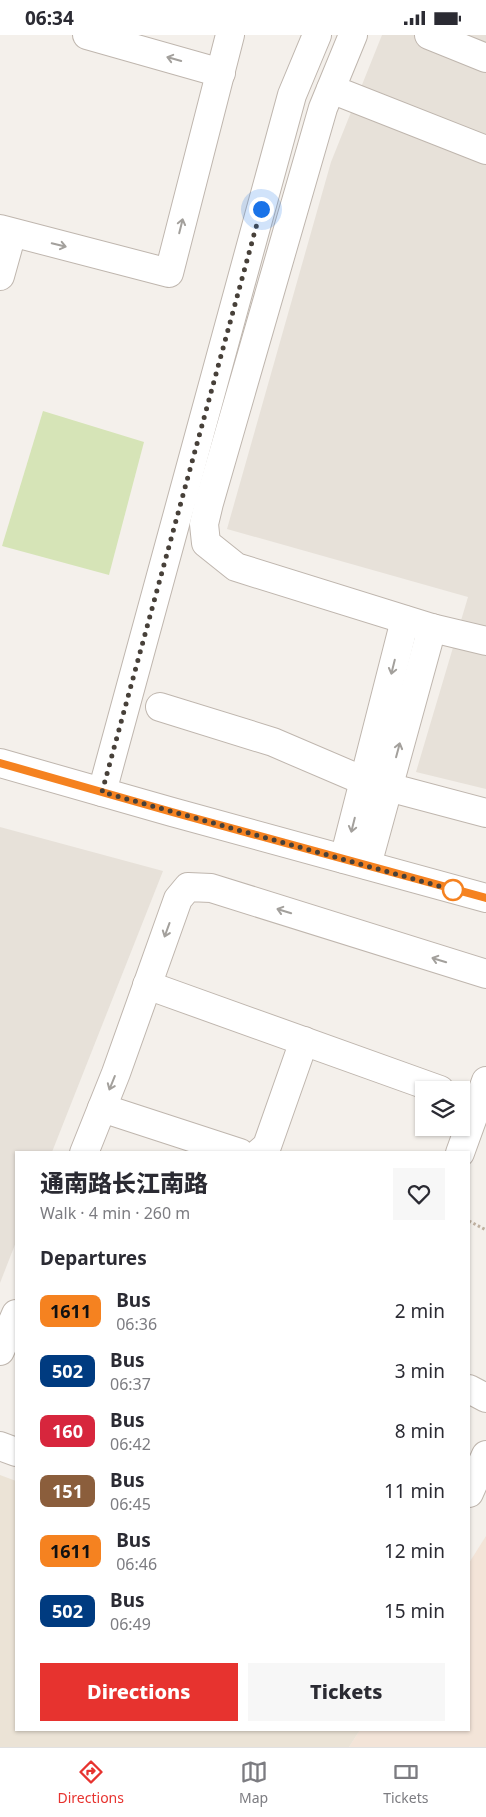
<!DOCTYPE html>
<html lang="en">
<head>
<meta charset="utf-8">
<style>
  body { margin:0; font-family:"Noto Sans","Noto Sans SC",sans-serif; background:#f7f7f7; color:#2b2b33; height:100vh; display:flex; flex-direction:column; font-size:19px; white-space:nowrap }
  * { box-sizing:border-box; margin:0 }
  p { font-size:16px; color:#7c7c81 }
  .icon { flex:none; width:28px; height:28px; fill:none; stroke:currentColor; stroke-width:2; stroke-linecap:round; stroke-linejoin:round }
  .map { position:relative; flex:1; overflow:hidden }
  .sheet { position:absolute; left:15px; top:1116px; width:455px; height:580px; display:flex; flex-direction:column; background:#fff; border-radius:0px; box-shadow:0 1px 4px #0004 }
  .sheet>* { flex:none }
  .badge { padding:0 10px; border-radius:8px; font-size:18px; line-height:32px }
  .fabs { position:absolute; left:415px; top:1046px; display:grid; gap:10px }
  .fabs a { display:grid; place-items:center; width:55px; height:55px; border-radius:0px; background:#fff; box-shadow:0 1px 4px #0004; font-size:25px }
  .you { position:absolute; width:25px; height:25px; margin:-12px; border:4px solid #fff; border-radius:50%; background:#1a73e8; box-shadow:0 0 0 8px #1a73e833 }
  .map>.badge { position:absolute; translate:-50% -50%; box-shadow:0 0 0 2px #fff }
  h2 { padding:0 25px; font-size:19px; line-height:45px }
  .round { display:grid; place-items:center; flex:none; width:52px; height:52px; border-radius:0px; background:#f7f7f7 }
  .headline { display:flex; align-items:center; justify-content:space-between; height:85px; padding:0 25px }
  h1 { font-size:24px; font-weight:800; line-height:38px }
  .primary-button { display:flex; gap:10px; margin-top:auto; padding:10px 25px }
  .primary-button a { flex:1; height:58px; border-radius:0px; background:#e7332f; color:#fff; font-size:20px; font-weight:800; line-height:58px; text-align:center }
  .primary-button a+a { background:#f7f7f7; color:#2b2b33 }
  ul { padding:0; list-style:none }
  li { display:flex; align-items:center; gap:15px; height:60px; padding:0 25px }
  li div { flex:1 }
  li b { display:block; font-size:19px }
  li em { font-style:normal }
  li .badge { min-width:55px; font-weight:700; text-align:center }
  .status { display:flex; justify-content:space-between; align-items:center; height:35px; padding:0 25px; background:#fff; direction:ltr }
  .status svg { height:14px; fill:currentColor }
  .menu { display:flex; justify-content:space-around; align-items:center; height:70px; border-top:1px solid #e1e1e2; background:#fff; font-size:14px; color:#7c7c81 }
  .menu a { display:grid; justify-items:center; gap:2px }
  .menu .on { color:#e7332f }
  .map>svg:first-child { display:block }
  .residential { fill:#e7e1d9 }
  .commercial { fill:#f3e4d8 }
  .education { fill:#ebe3d6 }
  .green { fill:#d6e4b7 }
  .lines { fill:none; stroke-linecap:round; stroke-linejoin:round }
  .minor-casing { stroke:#bfb6ae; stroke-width:30 }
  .path { stroke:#bfb0a0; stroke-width:3; stroke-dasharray:2.5 2.5; stroke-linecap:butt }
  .minor { stroke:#fff; stroke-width:28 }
  .oneway { stroke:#a3a09c }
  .line-casing { stroke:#fff; stroke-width:11 }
  .line { stroke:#f58220; stroke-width:8 }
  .walk { stroke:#474039; stroke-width:5; stroke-dasharray:0 9 }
  .stop-dot { fill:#fff; stroke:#f58220; stroke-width:2.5 }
</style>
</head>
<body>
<div class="status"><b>06:34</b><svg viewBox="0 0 49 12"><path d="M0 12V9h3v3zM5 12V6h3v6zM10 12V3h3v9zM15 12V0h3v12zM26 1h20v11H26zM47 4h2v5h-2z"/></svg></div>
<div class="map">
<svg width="486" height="1712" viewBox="0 0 486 1712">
  <rect width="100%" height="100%" fill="#f4f0eb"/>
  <!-- residential -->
  <g class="residential">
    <path d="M382,0H486V754L416,737L468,562L227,494L331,127Z"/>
    <path d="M0,792L163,836L52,1117L16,1118V1207L0,1248Z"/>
  </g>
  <!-- commercial -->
  <path class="commercial" d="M486,1501V1712H349L360,1695H469V1528Z"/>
  <!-- education -->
  <path class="education" d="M0,1440L16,1446V1695H360L349,1712H0Z"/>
  <!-- green -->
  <path class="green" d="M43,376L144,407L109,540L2,511Z"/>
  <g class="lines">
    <defs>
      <g id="minor">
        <path d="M87,0L221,38"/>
        <path d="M353,0L323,73L209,468L204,489L206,508L236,532L432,593L486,606"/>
        <path d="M429,0L486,23"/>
        <path d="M331,54L486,115"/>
        <path d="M0,194L169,238L230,0"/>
        <path d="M0,241L12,198"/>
        <path d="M160,672L273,707L364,746"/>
        <path d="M0,728L172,777L486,863"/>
        <path d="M388,752L486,778"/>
        <path d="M102,757L292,60L317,0"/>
        <path d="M344,824L405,585"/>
        <path d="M367,830L432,593"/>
        <path d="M147,950L440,1055"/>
        <path d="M102,1073L240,1118"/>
        <path d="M84,1118L116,1038L178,864L188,852L211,853L486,939"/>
        <path d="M259,1118L267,1111L304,1006"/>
        <path d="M460,1118L486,1046"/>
        <path d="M0,1316L16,1279"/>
        <path d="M469,1354L486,1363"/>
        <path d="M0,1411L16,1417"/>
        <path d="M469,1458L486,1420"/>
      </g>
    </defs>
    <!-- minor casing -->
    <use href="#minor" class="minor-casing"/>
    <!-- path -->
    <path class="path" d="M469,1186L486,1195"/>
    <!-- minor -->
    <use href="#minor" class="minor"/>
  </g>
  <!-- one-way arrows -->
  <defs><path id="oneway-shaft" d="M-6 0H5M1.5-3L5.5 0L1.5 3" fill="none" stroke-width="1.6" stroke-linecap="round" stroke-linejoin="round" transform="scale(1.25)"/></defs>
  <g class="oneway">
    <use href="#oneway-shaft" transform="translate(174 24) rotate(-164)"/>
    <use href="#oneway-shaft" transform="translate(181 191) rotate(-76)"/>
    <use href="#oneway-shaft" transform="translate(59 210) rotate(14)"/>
    <use href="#oneway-shaft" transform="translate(393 632) rotate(104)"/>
    <use href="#oneway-shaft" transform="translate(398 715) rotate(-75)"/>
    <use href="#oneway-shaft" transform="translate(353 790) rotate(104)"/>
    <use href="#oneway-shaft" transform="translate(284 876) rotate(-163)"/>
    <use href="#oneway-shaft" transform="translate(167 895) rotate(110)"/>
    <use href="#oneway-shaft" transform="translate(439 925) rotate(-163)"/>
    <use href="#oneway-shaft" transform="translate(112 1048) rotate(112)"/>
  </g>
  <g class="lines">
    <defs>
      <path id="line" d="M0,728L172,777L486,863"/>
    </defs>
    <!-- line casing -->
    <use href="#line" class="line-casing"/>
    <!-- line -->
    <use href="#line" class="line"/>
    <!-- walk -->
    <path class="walk" d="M261,174L102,757L453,855"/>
  </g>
  <!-- markers -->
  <circle class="stop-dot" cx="453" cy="855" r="10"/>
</svg>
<div class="fabs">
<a><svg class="icon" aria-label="layers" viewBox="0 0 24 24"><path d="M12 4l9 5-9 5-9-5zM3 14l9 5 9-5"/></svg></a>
</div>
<div class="you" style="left:261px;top:174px"></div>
<section class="sheet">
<div class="headline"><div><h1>通南路长江南路</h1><p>Walk · 4 min · 260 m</p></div><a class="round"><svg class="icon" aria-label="heart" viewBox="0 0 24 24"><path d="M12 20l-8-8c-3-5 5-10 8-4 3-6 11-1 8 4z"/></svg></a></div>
<h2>Departures</h2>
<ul>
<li><span class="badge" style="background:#f58220;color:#111">1611</span><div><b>Bus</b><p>06:36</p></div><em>2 min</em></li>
<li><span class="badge" style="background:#003b80;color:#fff">502</span><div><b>Bus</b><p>06:37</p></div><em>3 min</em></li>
<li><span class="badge" style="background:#d7263d;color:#fff">160</span><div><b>Bus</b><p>06:42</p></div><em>8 min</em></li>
<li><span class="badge" style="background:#8b5e3c;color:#fff">151</span><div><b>Bus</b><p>06:45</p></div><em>11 min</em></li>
<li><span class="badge" style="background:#f58220;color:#111">1611</span><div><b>Bus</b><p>06:46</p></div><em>12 min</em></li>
<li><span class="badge" style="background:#003b80;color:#fff">502</span><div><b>Bus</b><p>06:49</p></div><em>15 min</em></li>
</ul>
<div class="primary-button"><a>Directions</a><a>Tickets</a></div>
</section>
</div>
<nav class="menu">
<a class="on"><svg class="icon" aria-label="directions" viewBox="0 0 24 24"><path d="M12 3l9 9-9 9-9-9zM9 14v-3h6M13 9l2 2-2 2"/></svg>Directions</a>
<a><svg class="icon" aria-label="map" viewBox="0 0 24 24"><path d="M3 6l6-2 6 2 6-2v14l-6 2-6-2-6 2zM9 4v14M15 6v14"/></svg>Map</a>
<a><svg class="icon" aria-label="tickets" viewBox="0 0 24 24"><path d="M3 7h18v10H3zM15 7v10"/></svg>Tickets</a>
</nav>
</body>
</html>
